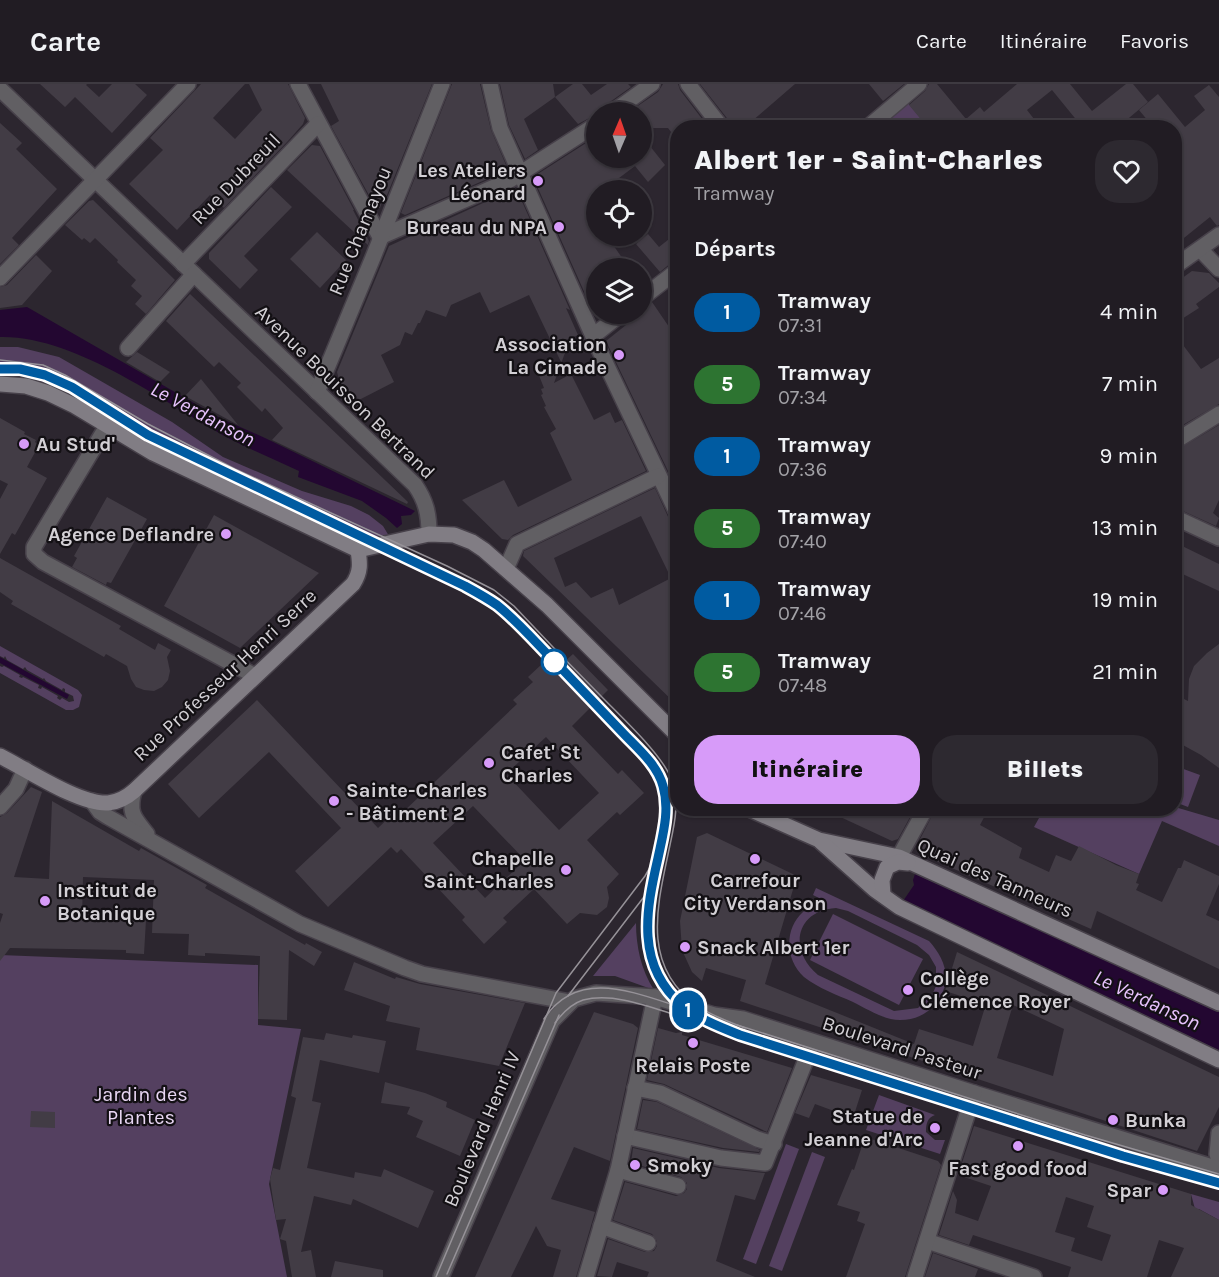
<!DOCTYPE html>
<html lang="fr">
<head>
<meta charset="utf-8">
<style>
  body { margin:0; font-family:Karla,sans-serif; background:#2d2930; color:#f1f3f6; height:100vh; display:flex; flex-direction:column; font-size:22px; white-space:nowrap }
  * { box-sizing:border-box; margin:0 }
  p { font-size:20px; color:#a2a1a6 }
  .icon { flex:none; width:33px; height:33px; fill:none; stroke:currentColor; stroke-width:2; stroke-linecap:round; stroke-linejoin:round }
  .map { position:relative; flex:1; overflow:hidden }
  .panel { position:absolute; left:670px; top:36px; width:512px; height:696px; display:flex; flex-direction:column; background:#211c23; border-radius:24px; box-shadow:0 2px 4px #0004,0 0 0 2px #3e3a41 }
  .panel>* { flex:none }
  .badge { padding:0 12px; border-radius:20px; font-size:21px; line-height:39px }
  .needle { width:39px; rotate:2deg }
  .tools { position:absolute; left:586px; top:18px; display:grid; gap:12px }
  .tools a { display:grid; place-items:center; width:66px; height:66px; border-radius:50%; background:#211c23; box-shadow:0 2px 4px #0004,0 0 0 2px #3e3a41; font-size:30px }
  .map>.badge { position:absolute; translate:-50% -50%; box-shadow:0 0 0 3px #fff }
  h2 { padding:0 24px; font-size:22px; line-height:54px }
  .round { display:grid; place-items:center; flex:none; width:63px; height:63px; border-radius:24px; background:#2d2930 }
  .summary { display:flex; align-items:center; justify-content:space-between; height:102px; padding:0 24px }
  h1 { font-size:28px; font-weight:800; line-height:45px }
  .primary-button { display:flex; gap:12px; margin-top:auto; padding:12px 24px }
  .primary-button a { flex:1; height:69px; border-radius:24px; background:#d79bf9; color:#111; font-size:24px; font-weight:800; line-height:69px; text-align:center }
  .primary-button a+a { background:#2d2930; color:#f1f3f6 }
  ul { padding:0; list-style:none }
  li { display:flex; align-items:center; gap:18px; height:72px; padding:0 24px }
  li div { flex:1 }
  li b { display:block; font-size:22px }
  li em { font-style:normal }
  li .badge { min-width:66px; font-weight:700; text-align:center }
  header { display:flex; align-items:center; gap:36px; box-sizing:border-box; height:84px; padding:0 30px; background:#211c23; border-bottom:2px solid #3e3a41 }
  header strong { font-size:28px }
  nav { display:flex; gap:33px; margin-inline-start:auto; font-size:21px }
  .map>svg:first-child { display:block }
  .green { fill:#544060; fill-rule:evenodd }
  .water { fill:#230731 }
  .building { fill:#423c45; fill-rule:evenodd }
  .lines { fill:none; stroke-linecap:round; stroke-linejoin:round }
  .street-casing { stroke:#47414a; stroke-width:18 }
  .secondary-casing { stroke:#47414a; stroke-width:18 }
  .street { stroke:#615f63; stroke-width:15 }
  .secondary { stroke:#817d84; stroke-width:15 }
  .tram { stroke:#969298; stroke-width:1.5 }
  .line-casing { stroke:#fff; stroke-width:14 }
  .line { stroke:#005ba1; stroke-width:9 }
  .poi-dot { fill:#d79bf9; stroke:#131014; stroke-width:2 }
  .stop-dot { fill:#fff; stroke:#005ba1; stroke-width:3 }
  .labels { text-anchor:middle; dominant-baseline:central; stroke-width:4.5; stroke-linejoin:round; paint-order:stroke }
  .poi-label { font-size:20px; font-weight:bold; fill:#d3d0d5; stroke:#131014; text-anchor:start }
  .street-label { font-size:20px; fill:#d3d0d5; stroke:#131014 }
  .park-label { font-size:20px; fill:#e9d7f4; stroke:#131014 }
  .water-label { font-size:21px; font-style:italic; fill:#e8c3fe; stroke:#131014 }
</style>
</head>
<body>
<header>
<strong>Carte</strong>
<nav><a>Carte</a><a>Itinéraire</a><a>Favoris</a></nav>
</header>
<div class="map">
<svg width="1219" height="1193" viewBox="0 0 1219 1193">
  <rect width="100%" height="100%" fill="#2c262f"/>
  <!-- green -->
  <g class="green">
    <path d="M908,19L928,43L878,44Z"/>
    <path d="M0,263H18L59,273L172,338L223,373L302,407L351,422L369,431L383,442L389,452L360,458C285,423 210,388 137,351C87,325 61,293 0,290Z"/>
    <path d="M0,562L78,606L82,611L79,623L73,626H66L0,589V582L2,583L4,582L20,591L19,593L22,594L23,593L39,601L38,604L41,605L42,603L58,612L57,614L60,616L62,614L69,618L74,617L73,612L65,608V605L63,604L62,606L46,597L44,594L43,595L27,586L25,583L23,585L7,576L5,572L4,574L0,572Z"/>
    <path d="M1178,683L1200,691L1188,723L1175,718V691Z"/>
    <path d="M1175,723L1219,736V762L1162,737L1139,790L1034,743L1044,725Z"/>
    <path d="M816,804L929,857C941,870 951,889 943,907C935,925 921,936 900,936C884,936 867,925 853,918C837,911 818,904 804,893C785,876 784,845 803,828C809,823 817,820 823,816L813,811ZM836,824L848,827L917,861L929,871L936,883V902L933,909L918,924L894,927L818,891C789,867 794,827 836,824Z"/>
    <path d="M833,830L923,875L899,921L810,876Z"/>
    <path d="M636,839C636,862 641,886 654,906L615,892H593Z"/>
    <path d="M0,871L258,881V941L301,945L269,1100L287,1193H0Z"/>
    <path d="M879,1011L935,1031C927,1034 926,1040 926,1048L935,1056H945L940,1070L866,1046Z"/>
    <path d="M786,1060L799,1065L756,1180L743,1175Z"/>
    <path d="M812,1068L825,1073L782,1187L769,1182Z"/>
    <path d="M1191,1110L1219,1118V1136L1199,1125H1195Z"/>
  </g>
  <!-- water -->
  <g class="water">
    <path d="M27,223L220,334L265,354L415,427L411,431L401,432L402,440L397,444L386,434L362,417L298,393L299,387C277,377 254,367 232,356C167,321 76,251 0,253V226Z"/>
    <path d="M0,573L69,611L67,615L0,579Z"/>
    <path d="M915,790L1219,926V969L901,820L914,801L913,796Z"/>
  </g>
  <!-- building -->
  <g class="building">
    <path d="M40,0H87L86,1L99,13L112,0H135L147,11L112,49L75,13L65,23Z"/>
    <path d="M201,0H245L213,34L235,55L262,26L249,0H288L305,34L303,40L288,57L224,124L210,111L177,146L129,100L163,66L150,54Z"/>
    <path d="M321,0H432L385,116L383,115L380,124H376L331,42L339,37Z"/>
    <path d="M452,0H480L491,46L506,81L503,88L405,131L401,129Z"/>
    <path d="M500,0H553L555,13L524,35L538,66L525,75L509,41Z"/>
    <path d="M573,0H582L591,11L607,0H628L631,3L607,20L603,28H597V30L578,40L555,13Z"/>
    <path d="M663,0H678L680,6L709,44H678V57L668,44H642V28H629L658,8Z"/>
    <path d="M700,0H795L744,44H732L730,38Z"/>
    <path d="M869,0H904L883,17Z"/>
    <path d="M929,0H937L966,35L980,23L984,28L1017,0H1070L1092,27L1126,0H1133L1148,18L1117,44H1083L1052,6L1027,26L1041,44H928L909,21L925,7Z"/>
    <path d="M1209,1L1219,13V141L1217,142L1210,133L1174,162V44H1154L1139,26L1158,10L1185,43L1205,26L1194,12Z"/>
    <path d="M0,39L22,59L16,65L57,105L12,154L19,161L0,180Z"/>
    <path d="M597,52V74H642V52L665,81L648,98L635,82L603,106H597V152H607L629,184H597V233L595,232L533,93Z"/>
    <path d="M312,61L320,62L354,126H353L369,157L368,161L287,86Z"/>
    <path d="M271,103L292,123L244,172L258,186L240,205L209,175V169Z"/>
    <path d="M517,106L570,226L566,224L578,251L570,255L554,299L571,290L594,336L610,328L615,339L622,336L646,387L513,451L508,456L502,455L462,416L504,396L518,423L572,396L550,349L556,345L544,323L546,322L541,311L543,310L541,305L544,304L538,289L561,278L529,211L490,229L480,208L451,221L446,233L426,226L420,239H418L412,251L405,248L400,261L381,271L394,298L357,317L340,300L337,288L389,162L494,114L493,117Z"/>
    <path d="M93,116L175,196L146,230L135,220L142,212L131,202L136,196L117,178L118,176L95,154L90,159L84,154L82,156L65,141L89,117Z"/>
    <path d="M317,148L346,176L320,204L290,175Z"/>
    <path d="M678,148V176L672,178L660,188L636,160L648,150L659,163Z"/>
    <path d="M36,171L52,187L22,221L0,224V203L7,201Z"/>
    <path d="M1192,187L1209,189L1219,199V203L1196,220L1199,224L1174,240V200Z"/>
    <path d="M190,210L408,418L407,420L272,356L283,344L265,324L262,328L237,303L241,299L219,278L214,283L166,237Z"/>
    <path d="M652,218L678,256V408L606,257L626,241H623L630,234L631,230H642V224Z"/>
    <path d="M1174,249L1201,285L1219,274V320L1174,346Z"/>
    <path d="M137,268L170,288L160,298L126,278Z"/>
    <path d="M201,295L238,341L185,312Z"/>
    <path d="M0,334L25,348L24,350L36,356L35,358L39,361L27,383L47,394L15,451L12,449L0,470V415L8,400L0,396Z"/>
    <path d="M1219,341V416L1213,429L1219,434L1216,442L1174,423V368Z"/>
    <path d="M655,404L669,435L678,441V622L523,472L524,467ZM641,432L671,494L619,521L613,504L591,514L576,498L565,503L554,474Z"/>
    <path d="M107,413L147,435L111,499L107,498L106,501L72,483L77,474L74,472Z"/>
    <path d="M214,431L319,489L240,564L164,522Z"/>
    <path d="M1174,458L1219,480V507L1174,486Z"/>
    <path d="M0,474L121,542L119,545L155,566L158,559L171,566L167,573L170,587L168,596L162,603L154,607L144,606L136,603L131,595L127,582L106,570L104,573L11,520L13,517L0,508Z"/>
    <path d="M1219,560V684L1201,671L1181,660L1183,655L1174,651V610L1188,617L1189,595L1194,582L1207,569Z"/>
    <path d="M573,570L608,606L572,642L618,690L622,686L644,709L620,731L617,728L587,756L619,790L607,803L609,814L607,823L597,831L580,829L567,840L534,805L503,834L507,838L484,860L462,836L465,833L401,765L397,769L391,763L328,823L295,787L341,744L269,668L199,734L168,700L257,616L378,744L398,725L402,729L517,620L513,616L533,598L528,593L542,580L551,590ZM546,653L599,709L559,746L506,690ZM473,722L525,776L485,814L433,759Z"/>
    <path d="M31,703L42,708L14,793L49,795L52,717L139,767L141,764L207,801L205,804L305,861L306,859L322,868L314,882L289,866L287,936L258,935L260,872L205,869V872L188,871L189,850L152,849L154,796L83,793L82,834L146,836L144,870L126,869V866L10,864L0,877V839L3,830L0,829V733L7,729Z"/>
    <path d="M821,724H868L876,731L879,724H915L898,755L892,757Z"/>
    <path d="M936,724H989L980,741L1022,764L1019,774L1049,788L1056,771L1071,777L1079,762L1116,781L1139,790L1136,799L1139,800L1136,806L1162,818L1178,784H1181L1184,776L1219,792V800L1206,831L1219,837V885L1097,827L1091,845L920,770L917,761Z"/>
    <path d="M707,749L797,792L765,900L914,960L919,945L973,962L986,920L945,907L957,868L1219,993V1023L1197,1067L740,917L746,896L706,884L702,897L692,888L682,866L680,837L697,753ZM1013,921L1064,945L1053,992L997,974Z"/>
    <path d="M354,878L395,895L396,893L420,900L525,919L499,982L416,966L420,944L386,937L390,922L344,906Z"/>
    <path d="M594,928L633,940L638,944L610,1077L574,1063L551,1115L595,1128L576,1193H553L561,1166L547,1162L536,1142L511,1193H475Z"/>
    <path d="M658,944L676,949L682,948V951L792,984L767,1048L664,1000L647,996Z"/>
    <path d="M326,949L352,954L353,951L386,957L379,989L320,976L312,1017L321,1019L307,1084L354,1094L355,1088L381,1093L384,1085L434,1107L418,1144L353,1115L351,1121L314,1112L301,1168L311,1166L316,1193H292L286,1157L280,1155L286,1135L276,1136L270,1095L273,1084L280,1086L296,1014L291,1012L303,953L324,956Z"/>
    <path d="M811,991L862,1006L853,1034L815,1020L809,1034L795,1029Z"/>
    <path d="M385,998L425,1009L447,1018L446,1023L475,1036L460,1072L416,1053L423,1037L407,1030L410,1023L381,1019Z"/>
    <path d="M643,1016L657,1018L760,1066L759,1068L723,1064L637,1045Z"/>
    <path d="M31,1027L55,1028V1044L30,1043Z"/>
    <path d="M974,1042L1191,1110V1121L1219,1136V1193H1171L1184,1164L1159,1156L1147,1193H1068L1071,1183L973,1151L969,1161L939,1151L953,1107L957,1116L955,1129L978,1137L991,1102L958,1091ZM1066,1113L1094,1122L1087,1143L1111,1151L1102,1177L1071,1167L1075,1154L1055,1148Z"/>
    <path d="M865,1053L938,1077L941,1081L905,1193H846L865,1140L857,1137L860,1128L837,1121L852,1085L854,1086Z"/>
    <path d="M633,1064L719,1084L765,1089L755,1116L735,1111L716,1177L755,1193H647L649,1188L617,1178L612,1193L597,1192L608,1155L645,1168L654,1167L657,1162V1157L652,1150L613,1136L625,1098L676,1112L684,1109L687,1105V1099L681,1093L631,1079Z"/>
    <path d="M933,1169L978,1185L975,1193H925Z"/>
    <path d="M335,1177L383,1186V1193H331Z"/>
  </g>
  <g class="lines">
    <defs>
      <g id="street">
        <path d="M298,0L380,153L510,96L597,40"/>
        <path d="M490,0L500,44L521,91L596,259L678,431"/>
        <path d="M688,0L722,44"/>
        <path d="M0,5L415,401C426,417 429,430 429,450"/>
        <path d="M613,28L652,0"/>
        <path d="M867,44L919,0"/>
        <path d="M1200,165L1219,185"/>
        <path d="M183,180L318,40"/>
        <path d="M1174,183L1219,151"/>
        <path d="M0,194L188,0"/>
        <path d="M642,214L678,186"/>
        <path d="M593,252L621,230"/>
        <path d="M128,264L194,190"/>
        <path d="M317,308L374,171L442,0"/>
        <path d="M107,342L34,463V470L43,478L255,592"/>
        <path d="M1174,358L1219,330"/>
        <path d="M1174,433L1219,454"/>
        <path d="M506,485L517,460L658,392"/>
        <path d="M134,707C128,729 134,734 147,750"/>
        <path d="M92,717L100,728L108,733L300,840L405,884L422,890L570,918"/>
        <path d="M0,723L16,705L25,685"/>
        <path d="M899,773L926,724"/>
        <path d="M635,1004L660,1009L757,1055L774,1060"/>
        <path d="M1219,1049L1217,1070L1219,1077"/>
        <path d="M625,1052L721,1074L765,1079L813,958"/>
        <path d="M618,1086L678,1102"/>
        <path d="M601,1142L648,1159"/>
        <path d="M927,1157L1034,1193"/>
        <path d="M441,1193L552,937L574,915L596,909L655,913L714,931L743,935L974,1009L1219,1085"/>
        <path d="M586,1193L618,1086L655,913"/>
        <path d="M915,1193L974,1009"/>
      </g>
      <g id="secondary">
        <path d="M0,300L26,302L48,309L75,322L153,369L358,466L429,450L454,451L472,458L484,466L547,521L678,652"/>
        <path d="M0,672C26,685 80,721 108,719C119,718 126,714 134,707L353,500C361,488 360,479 358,466"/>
        <path d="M747,724L819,756L899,773L1219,919"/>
        <path d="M821,758L875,806L899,823L1219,976"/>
        <path d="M883,811L882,796L887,783L898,778L908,779"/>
      </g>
    </defs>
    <!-- street casing -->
    <use href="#street" class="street-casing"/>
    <!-- secondary casing -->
    <use href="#secondary" class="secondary-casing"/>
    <!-- street -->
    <use href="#street" class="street"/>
    <!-- secondary -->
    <use href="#secondary" class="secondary"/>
    <!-- tram -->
    <g class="tram">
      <path d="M0,276L43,281L65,291L148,340L235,385L447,482L494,506L514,522C542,552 571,582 600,611C620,632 660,668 671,694C680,716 675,738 670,761C658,819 639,883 699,923C713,932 729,938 745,944"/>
      <path d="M131,340L171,362"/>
      <path d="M352,449L465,502L495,520L517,539L559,582"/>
      <path d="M582,606C602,627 654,674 662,700C670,723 664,745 659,768C645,832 632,892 699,932"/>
      <path d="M568,912L650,805"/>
      <path d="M544,935C578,883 635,909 683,924"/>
      <path d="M555,939C563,928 571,920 583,916C615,908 652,924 682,933C704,940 726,946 748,953"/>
      <path d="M737,941L1085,1051L1219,1090"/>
      <path d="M1057,1052L1204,1095"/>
      <path d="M447,1190L559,931"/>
      <path d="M436,1193L556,909L645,792L652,780"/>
    </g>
  </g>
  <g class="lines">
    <defs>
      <path id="line" d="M0,285H20L45,291L72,303L148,351L465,502C476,508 487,514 497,521C521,540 540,564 562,585C582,606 602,627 622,648C637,664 657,680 663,702C670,726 663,750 658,774C646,826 635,882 683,922C699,935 720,943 740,951L1123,1072L1219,1099"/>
    </defs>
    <!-- line casing -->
    <use href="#line" class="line-casing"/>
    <!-- line -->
    <use href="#line" class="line"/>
  </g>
  <!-- markers -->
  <g class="poi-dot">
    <circle cx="538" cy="97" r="6"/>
    <circle cx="559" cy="143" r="6"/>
    <circle cx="619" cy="271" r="6"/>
    <circle cx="24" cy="360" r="6"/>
    <circle cx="226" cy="450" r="6"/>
    <circle cx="489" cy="679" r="6"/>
    <circle cx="334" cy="717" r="6"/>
    <circle cx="755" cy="775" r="6"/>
    <circle cx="566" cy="786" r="6"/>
    <circle cx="45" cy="817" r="6"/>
    <circle cx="685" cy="863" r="6"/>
    <circle cx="908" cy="906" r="6"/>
    <circle cx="693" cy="959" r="6"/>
    <circle cx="1113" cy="1036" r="6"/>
    <circle cx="935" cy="1044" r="6"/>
    <circle cx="1018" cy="1062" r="6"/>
    <circle cx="635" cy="1081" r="6"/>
    <circle cx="1163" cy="1106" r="6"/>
  </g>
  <circle class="stop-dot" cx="554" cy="578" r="12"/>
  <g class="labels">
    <!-- poi labels -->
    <g class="poi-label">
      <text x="526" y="86" text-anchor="end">Les Ateliers<tspan x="526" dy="23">Léonard</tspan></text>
      <text x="547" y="143" text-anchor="end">Bureau du NPA</text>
      <text x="607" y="260" text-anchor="end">Association<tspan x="607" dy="23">La Cimade</tspan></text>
      <text x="36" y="360">Au Stud'</text>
      <text x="214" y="450" text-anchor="end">Agence Deflandre</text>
      <text x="501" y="668">Cafet' St<tspan x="501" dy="23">Charles</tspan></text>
      <text x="346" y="706">Sainte-Charles<tspan x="346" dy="23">- Bâtiment 2</tspan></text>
      <text x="554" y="774" text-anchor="end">Chapelle<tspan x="554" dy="23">Saint-Charles</tspan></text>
      <text x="755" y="796" text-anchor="middle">Carrefour<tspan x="755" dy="23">City Verdanson</tspan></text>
      <text x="57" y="806">Institut de<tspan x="57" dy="23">Botanique</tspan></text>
      <text x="697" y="863">Snack Albert 1er</text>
      <text x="920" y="894">Collège<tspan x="920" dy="23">Clémence Royer</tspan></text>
      <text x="693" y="981" text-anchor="middle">Relais Poste</text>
      <text x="923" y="1032" text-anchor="end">Statue de<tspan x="923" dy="23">Jeanne d'Arc</tspan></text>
      <text x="1125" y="1036">Bunka</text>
      <text x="647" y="1081">Smoky</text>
      <text x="1018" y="1084" text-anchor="middle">Fast good food</text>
      <text x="1151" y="1106" text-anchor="end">Spar</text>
    </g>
    <!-- street labels -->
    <g class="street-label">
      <text transform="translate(236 95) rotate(-46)">Rue Dubreuil</text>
      <text transform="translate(360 147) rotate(-68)">Rue Chamayou</text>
      <text transform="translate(345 308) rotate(44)">Avenue Bouisson Bertrand</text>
      <text transform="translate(225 591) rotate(-43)">Rue Professeur Henri Serre</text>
      <text transform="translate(995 794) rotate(24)">Quai des Tanneurs</text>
      <text transform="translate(902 964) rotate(18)">Boulevard Pasteur</text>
      <text transform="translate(482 1045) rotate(-67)">Boulevard Henri IV</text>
    </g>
    <!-- park labels -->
    <g class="park-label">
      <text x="141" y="1010">Jardin des<tspan x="141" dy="23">Plantes</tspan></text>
    </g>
    <!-- water labels -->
    <g class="water-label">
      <text transform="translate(203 330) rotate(28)">Le Verdanson</text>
      <text transform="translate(1147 916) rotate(25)">Le Verdanson</text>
    </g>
  </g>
</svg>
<div class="tools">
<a><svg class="needle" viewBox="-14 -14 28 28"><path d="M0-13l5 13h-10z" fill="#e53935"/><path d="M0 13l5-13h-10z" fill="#a2a1a6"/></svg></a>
<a><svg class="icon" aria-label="locate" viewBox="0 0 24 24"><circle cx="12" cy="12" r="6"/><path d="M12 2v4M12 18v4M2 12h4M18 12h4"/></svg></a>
<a><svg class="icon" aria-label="layers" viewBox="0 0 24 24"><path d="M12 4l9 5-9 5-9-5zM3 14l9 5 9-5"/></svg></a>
</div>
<b class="badge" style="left:688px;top:926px;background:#005ba1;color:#fff">1</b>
<section class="panel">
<div class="summary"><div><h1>Albert 1er - Saint-Charles</h1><p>Tramway</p></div><a class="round"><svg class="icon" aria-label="heart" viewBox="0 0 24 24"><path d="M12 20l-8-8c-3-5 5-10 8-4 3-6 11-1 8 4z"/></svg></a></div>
<h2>Départs</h2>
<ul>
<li><span class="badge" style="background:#005ba1;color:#fff">1</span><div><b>Tramway</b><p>07:31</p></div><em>4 min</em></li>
<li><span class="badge" style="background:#2d7431;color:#fff">5</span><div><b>Tramway</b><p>07:34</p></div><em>7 min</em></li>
<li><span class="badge" style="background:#005ba1;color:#fff">1</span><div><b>Tramway</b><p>07:36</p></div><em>9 min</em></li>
<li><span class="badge" style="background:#2d7431;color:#fff">5</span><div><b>Tramway</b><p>07:40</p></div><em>13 min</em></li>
<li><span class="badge" style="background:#005ba1;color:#fff">1</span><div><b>Tramway</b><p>07:46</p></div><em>19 min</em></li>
<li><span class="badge" style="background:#2d7431;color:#fff">5</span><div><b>Tramway</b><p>07:48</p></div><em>21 min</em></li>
</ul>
<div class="primary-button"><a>Itinéraire</a><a>Billets</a></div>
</section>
</div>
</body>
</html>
